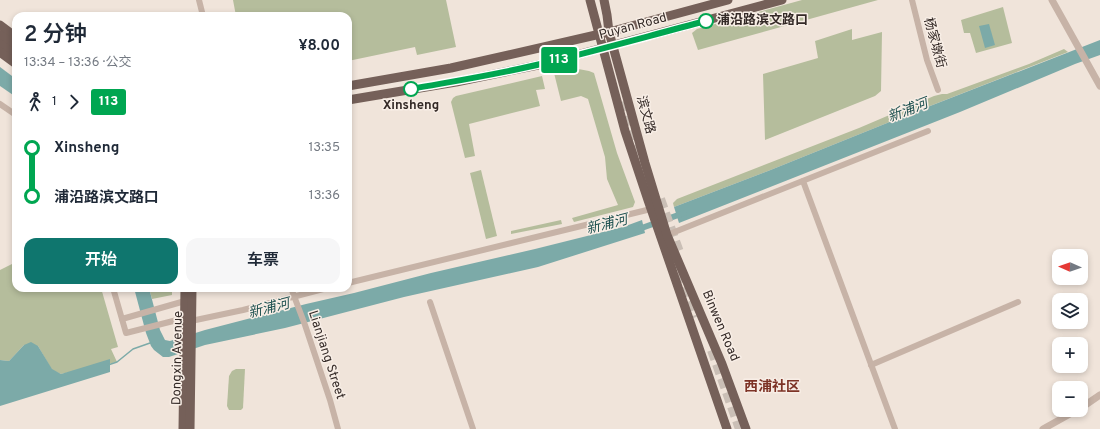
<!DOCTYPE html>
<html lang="zh">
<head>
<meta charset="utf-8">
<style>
  body { margin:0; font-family:Overpass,"Noto Sans SC",sans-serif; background:#f6f6f7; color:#1f2937; height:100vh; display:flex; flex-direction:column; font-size:15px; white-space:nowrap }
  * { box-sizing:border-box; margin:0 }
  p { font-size:13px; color:#747a83 }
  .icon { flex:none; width:22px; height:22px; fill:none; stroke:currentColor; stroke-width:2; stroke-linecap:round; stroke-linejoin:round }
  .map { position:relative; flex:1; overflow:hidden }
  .drawer { position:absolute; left:12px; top:12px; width:340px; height:280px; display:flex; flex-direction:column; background:#fff; border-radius:12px; box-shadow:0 2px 6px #0003 }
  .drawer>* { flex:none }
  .badge { padding:0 8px; border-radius:3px; font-size:14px; line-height:26px }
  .needle { width:26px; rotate:272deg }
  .tools { position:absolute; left:1052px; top:249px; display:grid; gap:8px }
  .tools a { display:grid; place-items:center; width:36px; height:36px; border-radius:8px; background:#fff; box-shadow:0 2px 6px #0003; font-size:20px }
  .map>.badge { position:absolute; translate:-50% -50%; box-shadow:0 0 0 2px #fff }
  .legs { display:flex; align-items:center; gap:6px; height:44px; padding:0 12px; font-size:13px }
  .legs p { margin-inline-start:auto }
  .summary { display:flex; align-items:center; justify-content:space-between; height:68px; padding:0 12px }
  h1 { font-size:22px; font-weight:600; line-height:30px }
  .action { display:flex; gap:8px; margin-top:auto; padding:8px 12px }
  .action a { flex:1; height:46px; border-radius:12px; background:#0f766e; color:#fff; font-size:16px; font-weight:600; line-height:46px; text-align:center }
  .action a+a { background:#f6f6f7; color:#1f2937 }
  ul { padding:0 12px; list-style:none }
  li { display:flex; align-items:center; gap:14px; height:48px; font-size:15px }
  li i { display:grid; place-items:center; width:6px; height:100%; margin:0 5px; background:currentColor }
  li i::after { content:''; width:10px; height:10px; margin:-5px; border:3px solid; border-radius:50%; background:#fff }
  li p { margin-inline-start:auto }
  li:first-child i { background:linear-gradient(#0000 50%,currentColor 0) }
  li:last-child i { background:linear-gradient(currentColor 50%,#0000 0) }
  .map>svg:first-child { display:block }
  .green { fill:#b5bd9c }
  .water { fill:#7caaa8 }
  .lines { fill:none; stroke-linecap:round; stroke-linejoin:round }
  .stream { stroke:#7caaa8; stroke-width:1.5 }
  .canal { stroke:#7caaa8; stroke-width:6 }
  .trunk-tunnel { stroke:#cabfb6; stroke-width:10; stroke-dasharray:10 5; stroke-linecap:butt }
  .minor { stroke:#c7b3a7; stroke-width:6 }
  .tertiary { stroke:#c7b3a7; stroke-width:7 }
  .primary { stroke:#756059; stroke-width:9 }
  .line-1-casing { stroke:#fff; stroke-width:9 }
  .line-1 { stroke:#00a651; stroke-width:6 }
  .stop-1-dot { fill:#fff; stroke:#00a651; stroke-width:2 }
  .labels { text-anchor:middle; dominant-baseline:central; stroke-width:3; stroke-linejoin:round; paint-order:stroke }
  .stop-label { font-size:13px; font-weight:bold; fill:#342a27; stroke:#f8eee6; text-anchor:start }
  .street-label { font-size:13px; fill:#342a27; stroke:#f8eee6 }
  .water-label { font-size:14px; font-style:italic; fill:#205251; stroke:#f8eee6 }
  .neighbourhood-label { font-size:14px; font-weight:bold; fill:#7d3326; stroke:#f8eee6 }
</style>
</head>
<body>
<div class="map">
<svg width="1100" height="429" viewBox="0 0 1100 429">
  <rect width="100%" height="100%" fill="#f0e4da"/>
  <!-- green -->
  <g class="green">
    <path d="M233,0H446L456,47L417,55L415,47L348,61V16H236Z"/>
    <path d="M802,0H878L698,50L692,33L697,29Z"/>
    <path d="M1003,7L1012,43L976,53L970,33H964L961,20Z"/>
    <path d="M852,29V40L882,32L881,91L875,96L765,140L763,74L818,58L815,41Z"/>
    <path d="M1064,49L1068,52L907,115L768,171L674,207L673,203L677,199L859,128L934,96L942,94H947L1029,64Z"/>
    <path d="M573,68L589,71L594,73L617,153L635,202L633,207L574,222L572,218L618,205L607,179L605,157L588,99L581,96L561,101L554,73Z"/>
    <path d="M542,76L545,89L536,90L540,106L469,124L475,156L465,158L451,102L453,98L456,96Z"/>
    <path d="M481,170L497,236L486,239L470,173Z"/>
    <path d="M561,220L562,224L511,234V231Z"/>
    <path d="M16,262V288H101L118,347L111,349L117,362L61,374L52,370L38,346L24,345L9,361L0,360V270Z"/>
    <path d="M149,288H172V295L152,299Z"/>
    <path d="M236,369H245L243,408L241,410H229L227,406L229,376L232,371Z"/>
  </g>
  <!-- water -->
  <g class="water">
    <path d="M989,24L995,45L985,48L979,26Z"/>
    <path d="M1100,40V55L1075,64L960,112L679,223L674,207L768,171L907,115Z"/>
    <path d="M0,67L16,79V97L0,86Z"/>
    <path d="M642,220L645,233L538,267L404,297L285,328L205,345L169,357H163L154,350L151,346L146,333L134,288H149L160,330L165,340L170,341L205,330L306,304L354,293L431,273L535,249L623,227Z"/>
    <path d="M31,342L38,346L52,369L61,374L110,359V372L0,406V360L9,361L24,345Z"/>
  </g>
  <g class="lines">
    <!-- stream -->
    <path class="stream" d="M108,365L117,362L133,349L150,343"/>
    <!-- canal -->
    <path class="canal" d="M636,230L684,213"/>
    <!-- trunk-tunnel -->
    <g class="trunk-tunnel">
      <path d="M621,102L639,155"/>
      <path d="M660,199L680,255"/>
      <path d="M674,259L693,318"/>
      <path d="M712,350L740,429"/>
    </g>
    <!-- minor -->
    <g class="minor">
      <path d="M199,0L203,16"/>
      <path d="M912,0L927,60L938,90"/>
      <path d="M0,104L16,115"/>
      <path d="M803,181L895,429"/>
      <path d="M667,235L928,131"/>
      <path d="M348,283L651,209"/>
      <path d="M113,288L126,333L185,318"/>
      <path d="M291,288L305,325L330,400L338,429"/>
      <path d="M430,302L473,429"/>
      <path d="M122,319L185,301"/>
      <path d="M191,321L243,310L327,288"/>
      <path d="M871,365L1018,302"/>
    </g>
    <!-- tertiary -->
    <g class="tertiary">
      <path d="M1052,0L1100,86"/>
      <path d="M1081,408L1100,395"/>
      <path d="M1043,429L1077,410"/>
    </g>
    <!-- primary -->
    <g class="primary">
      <path d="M590,0L625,131L648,200L727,429"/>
      <path d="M604,0L607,15L609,32L645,163L667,235L722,364L746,429"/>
      <path d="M0,25L16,37"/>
      <path d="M0,35L16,46"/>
      <path d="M0,44L16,56"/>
      <path d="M0,52L16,64"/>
      <path d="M348,86L451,68L609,32L728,0"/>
      <path d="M348,100L456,82L543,64L782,0"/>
      <path d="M183,429L185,288"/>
      <path d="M190,429L192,288"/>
    </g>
  </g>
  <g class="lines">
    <defs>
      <path id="line-1" d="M411,89C455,81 500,74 545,63C599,50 652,35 706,21"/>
    </defs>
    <!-- line-1 casing -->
    <use href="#line-1" class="line-1-casing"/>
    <!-- line-1 -->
    <use href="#line-1" class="line-1"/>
  </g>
  <!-- markers -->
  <g class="stop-1-dot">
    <circle cx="706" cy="21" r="7"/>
    <circle cx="411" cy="89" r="7"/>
  </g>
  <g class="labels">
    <!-- stop labels -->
    <g class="stop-label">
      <text x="717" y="21">浦沿路滨文路口</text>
      <text x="411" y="106" text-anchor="middle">Xinsheng</text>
    </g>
    <!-- street labels -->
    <g class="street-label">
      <text transform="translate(633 27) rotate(-15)">Puyan Road</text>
      <text transform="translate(934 43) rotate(75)">杨家墩街</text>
      <text transform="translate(645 115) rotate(75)">滨文路</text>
      <text transform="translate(720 326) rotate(67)">Binwen Road</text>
      <text transform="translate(326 355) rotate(72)">Lianjiang Street</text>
      <text transform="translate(178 358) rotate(-89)">Dongxin Avenue</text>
    </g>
    <!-- water labels -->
    <g class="water-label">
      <text transform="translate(908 111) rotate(-21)">新浦河</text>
      <text transform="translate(607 225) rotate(-14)">新浦河</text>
      <text transform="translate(269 309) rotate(-14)">新浦河</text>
    </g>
    <!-- neighbourhood labels -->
    <g class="neighbourhood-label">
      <text x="772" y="387">西浦社区</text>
    </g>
  </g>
</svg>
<div class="tools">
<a><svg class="needle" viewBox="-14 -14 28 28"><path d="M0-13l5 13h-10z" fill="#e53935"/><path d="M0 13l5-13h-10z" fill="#747a83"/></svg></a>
<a><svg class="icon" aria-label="layers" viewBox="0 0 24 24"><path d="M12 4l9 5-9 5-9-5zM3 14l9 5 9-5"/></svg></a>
<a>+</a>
<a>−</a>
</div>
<b class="badge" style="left:559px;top:60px;background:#00a651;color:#fff">113</b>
<section class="drawer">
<div class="summary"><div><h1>2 分钟</h1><p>13:34 – 13:36 · 公交</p></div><b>¥8.00</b></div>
<div class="legs"><svg class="icon" aria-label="walk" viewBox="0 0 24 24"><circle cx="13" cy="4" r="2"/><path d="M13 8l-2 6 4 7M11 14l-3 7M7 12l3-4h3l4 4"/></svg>1<svg class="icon" aria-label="forward" viewBox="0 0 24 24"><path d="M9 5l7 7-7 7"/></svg><b class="badge" style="background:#00a651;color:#fff">113</b></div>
<ul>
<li><i style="color:#00a651"></i><b>Xinsheng</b><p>13:35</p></li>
<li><i style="color:#00a651"></i><b>浦沿路滨文路口</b><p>13:36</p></li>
</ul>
<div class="action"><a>开始</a><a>车票</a></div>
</section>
</div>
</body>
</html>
